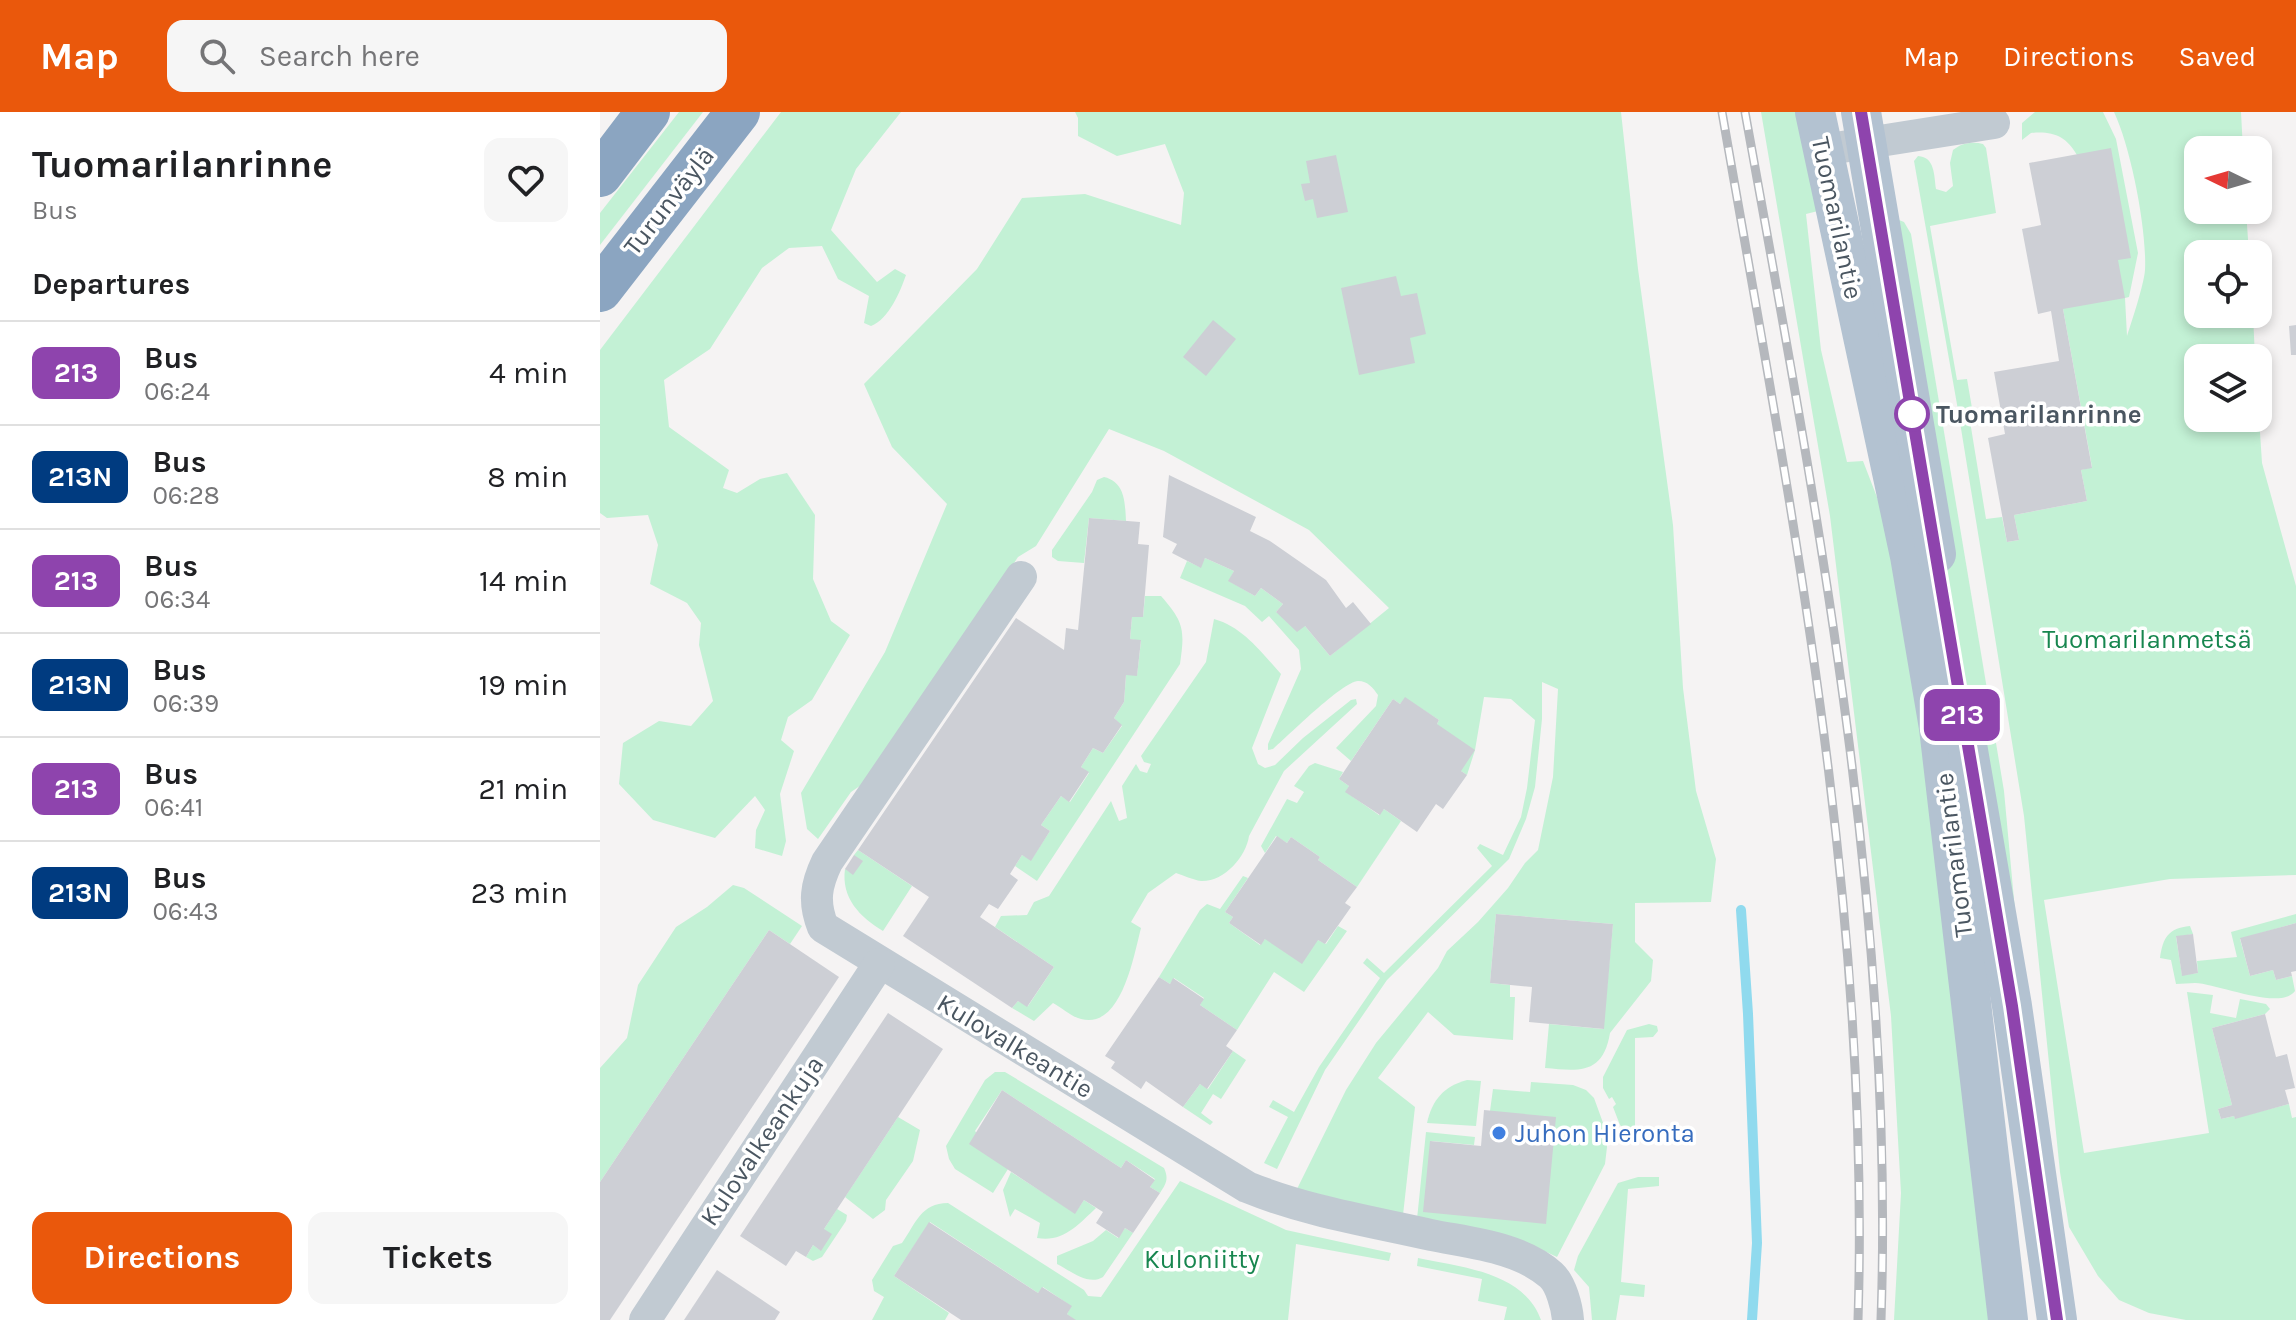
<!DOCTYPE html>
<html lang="en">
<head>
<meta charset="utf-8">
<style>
  body { margin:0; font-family:Karla,sans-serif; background:#f6f6f6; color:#202124; height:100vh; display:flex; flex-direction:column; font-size:30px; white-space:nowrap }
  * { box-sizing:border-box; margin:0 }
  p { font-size:26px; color:#757577 }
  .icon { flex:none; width:44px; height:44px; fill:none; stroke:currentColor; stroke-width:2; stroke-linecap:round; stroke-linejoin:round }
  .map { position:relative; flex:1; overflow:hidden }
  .panel { display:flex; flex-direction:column; background:#fff; width:600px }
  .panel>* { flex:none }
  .badge { padding:0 16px; border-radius:12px; font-size:28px; line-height:52px }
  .needle { width:52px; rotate:275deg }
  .controls { position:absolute; left:1584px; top:24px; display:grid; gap:16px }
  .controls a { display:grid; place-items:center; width:88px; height:88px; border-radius:16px; background:#fff; box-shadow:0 4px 12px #0003; font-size:40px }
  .map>.badge { position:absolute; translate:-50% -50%; box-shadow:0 0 0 4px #fff }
  h2 { padding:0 32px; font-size:30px; line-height:72px }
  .round { display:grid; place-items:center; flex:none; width:84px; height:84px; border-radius:16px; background:#f6f6f6 }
  .head { display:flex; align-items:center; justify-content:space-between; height:136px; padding:0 32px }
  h1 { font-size:38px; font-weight:700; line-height:60px }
  .button { display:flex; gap:16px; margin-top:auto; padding:16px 32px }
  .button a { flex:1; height:92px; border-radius:16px; background:#ea580c; color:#fff; font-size:32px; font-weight:700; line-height:92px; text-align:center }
  .button a+a { background:#f6f6f6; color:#202124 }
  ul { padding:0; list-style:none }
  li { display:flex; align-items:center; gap:24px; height:104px; padding:0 32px; border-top:2px solid #e0e0e0 }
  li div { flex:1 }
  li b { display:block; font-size:30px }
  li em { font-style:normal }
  li .badge { min-width:88px; font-weight:700; text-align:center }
  header { display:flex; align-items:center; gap:48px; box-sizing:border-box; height:112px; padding:0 40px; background:#ea580c; color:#fff }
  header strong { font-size:38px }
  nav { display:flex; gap:44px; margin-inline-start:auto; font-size:28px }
  .search { width:560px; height:72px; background:#f6f6f6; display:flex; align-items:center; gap:20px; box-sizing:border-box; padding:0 28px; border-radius:16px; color:#757577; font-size:30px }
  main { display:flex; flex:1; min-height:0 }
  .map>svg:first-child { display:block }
  .green { fill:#c3f1d5 }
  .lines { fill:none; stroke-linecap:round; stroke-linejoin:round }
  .stream { stroke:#90daee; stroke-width:10 }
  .building { fill:#cdcfd5 }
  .minor { stroke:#c1cad2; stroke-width:32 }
  .major { stroke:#b3c2d1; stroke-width:40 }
  .highway { stroke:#8ba5c1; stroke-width:44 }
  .rail-casing { stroke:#b5b8bd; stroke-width:9 }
  .rail { stroke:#fff; stroke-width:6; stroke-dasharray:18; stroke-linecap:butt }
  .line-casing { stroke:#fff; stroke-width:18 }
  .line { stroke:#8e44ad; stroke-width:12 }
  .stop-dot { fill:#fff; stroke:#8e44ad; stroke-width:4 }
  .shop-dot { fill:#3f7fe0; stroke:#fff; stroke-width:3 }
  .labels { text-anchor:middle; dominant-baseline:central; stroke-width:7; stroke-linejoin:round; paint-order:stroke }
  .street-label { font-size:26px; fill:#4a5661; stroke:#fff }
  .stop-label { font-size:26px; font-weight:bold; fill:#4a5661; stroke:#fff; text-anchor:start }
  .park-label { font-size:26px; fill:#17864f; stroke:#fff }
  .shop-label { font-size:26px; fill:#366cbe; stroke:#fff; text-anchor:start }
</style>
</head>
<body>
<header>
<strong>Map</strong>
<div class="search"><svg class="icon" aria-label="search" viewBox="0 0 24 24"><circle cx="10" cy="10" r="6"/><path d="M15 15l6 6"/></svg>Search here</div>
<nav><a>Map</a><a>Directions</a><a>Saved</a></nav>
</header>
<main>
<section class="panel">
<div class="head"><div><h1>Tuomarilanrinne</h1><p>Bus</p></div><a class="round"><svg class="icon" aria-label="heart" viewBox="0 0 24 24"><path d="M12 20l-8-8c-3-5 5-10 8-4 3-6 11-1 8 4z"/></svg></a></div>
<h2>Departures</h2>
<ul>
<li><span class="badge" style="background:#8e44ad;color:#fff">213</span><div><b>Bus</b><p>06:24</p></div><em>4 min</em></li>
<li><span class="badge" style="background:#003b80;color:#fff">213N</span><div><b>Bus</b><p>06:28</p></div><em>8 min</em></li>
<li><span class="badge" style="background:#8e44ad;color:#fff">213</span><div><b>Bus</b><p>06:34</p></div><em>14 min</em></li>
<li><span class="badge" style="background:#003b80;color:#fff">213N</span><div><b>Bus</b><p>06:39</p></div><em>19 min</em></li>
<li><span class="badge" style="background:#8e44ad;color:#fff">213</span><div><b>Bus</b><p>06:41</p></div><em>21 min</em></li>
<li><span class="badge" style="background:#003b80;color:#fff">213N</span><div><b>Bus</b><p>06:43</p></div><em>23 min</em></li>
</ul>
<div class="button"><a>Directions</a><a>Tickets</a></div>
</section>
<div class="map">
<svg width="1696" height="1208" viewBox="0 0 1696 1208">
  <rect width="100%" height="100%" fill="#f5f3f3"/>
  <!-- green -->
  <g class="green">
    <path d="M79,0H103L0,133V101Z"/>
    <path d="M181,0H301L256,57L231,118L277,170L295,157L306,163C300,180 289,207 271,214L264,211L269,184L238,167L222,134L189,136L162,156L110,237L64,268L69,315L129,358L123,376L137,381L160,367L187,361L215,403L213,467L231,509L250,523L212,588L188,605L181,628L194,639L180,682L186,729L182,744L155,736L156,718L165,698L155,684L115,726L53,708L19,672L23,631L59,609L91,614L113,589L99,533L101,511L87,491L50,472L58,433L48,403L7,406L0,401V238Z"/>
    <path d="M475,0H1021L1038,157L1073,413L1083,576L1096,679L1116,747L1111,790L1035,791V830L1053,848L1051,869L1010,921C1003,963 979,959 945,956L949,912L1003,917L1013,812L896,802L890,871L910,873V885H915L913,928L854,923L828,900L778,966L815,995L803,1103L696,1079L746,978L776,931L838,856L847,839L878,810L908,776L925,751L938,738L953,665L958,577L942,570V607L935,675L926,707L909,747L787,868L725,958L677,1057L664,1051L688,1005L669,995L673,988L694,1000L719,955L780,866L763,851L767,846L784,861L892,754L877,736L880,732L903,743L921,705L927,676L935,608L911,587L884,585L875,638L867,663L861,659L837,612L839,608L805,586L800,592L793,587L751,649L736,636L776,594L778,583C773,576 768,569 758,569C742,570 688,624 673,637L668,638V632L701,557L699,538L669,504L662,510L645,494L580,466L587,449L600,455L605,446L634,459L629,469L655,484L661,476L683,492L676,500L705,514L730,544L789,496L709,418L564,339L509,317L436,434L418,445L273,665L251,680L218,727L207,717L201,681L285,540L347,392L292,335L264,272L377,157L422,86L485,82L581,113L584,81L565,32L517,44L478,24V6Z"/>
    <path d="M1161,0H1204L1222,98L1206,102L1221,238L1247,350L1263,349L1292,424L1318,553L1398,1208H1294L1301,1081L1291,904L1230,404Z"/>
    <path d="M1435,0H1503L1516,27L1538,141L1529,185L1525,186L1527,224C1532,209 1544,172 1545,158C1547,118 1531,36 1514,0H1641L1643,38H1598V98H1646L1649,142H1598V202H1653L1655,246H1598V306H1658V290L1662,351L1696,474V763L1570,767L1444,788L1484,1041L1609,1021L1587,880L1613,883L1610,901L1636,906L1640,887L1666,892L1670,897L1665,902L1612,916L1632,993L1618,997L1621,1007L1634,1004L1635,1006L1689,992L1692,1006L1696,1005V1208H1586L1549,1201L1519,1188L1498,1164L1469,1115L1460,1060L1424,704L1358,298L1314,49L1318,44C1335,45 1334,63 1336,77L1346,80L1353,74L1350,51L1353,38C1361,31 1373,29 1383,32L1386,36L1396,101L1330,114L1357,268L1367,267L1372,296L1368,297L1386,407L1402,405L1407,430L1419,428L1414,403L1487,389L1481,358L1492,355L1463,197L1477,43C1466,24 1453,19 1431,21L1422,28V11Z"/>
    <path d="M1294,106L1304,110L1311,122L1404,679L1419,842L1382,693L1326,355Z"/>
    <path d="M504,365C525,370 525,390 526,409L489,406L484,451L458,449L452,445V438L492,380L497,368Z"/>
    <path d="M545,484H561C584,510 585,518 580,552L437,769L415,754L422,743L431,748L450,719L441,713L461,684L470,690L489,661L481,655L493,636L503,641L522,614L514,606L524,590L526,563H537L541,529L530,527L532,505H543Z"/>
    <path d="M614,507C643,515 661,540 681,562L652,636L658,652L665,656L675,653L703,626L751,588L756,587L757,592L684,659L649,724C646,745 624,770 601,769C593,768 583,763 576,761L548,781L531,810L541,816C534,842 522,918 481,907C472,905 462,896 453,891L434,909L412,896L418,889L428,894L454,855L395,815L401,804L427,803L434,790L449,784L511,689L519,709L527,706L522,674L536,652L540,659L547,661L551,652L544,650L541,644L606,550Z"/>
    <path d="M715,651L743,660L739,667L749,674L746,680L779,703L784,697L801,709L757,775L718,748L720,745L691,725L687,731L676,724L665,741L661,734L687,687L697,691L704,680L694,674L709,654Z"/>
    <path d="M258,738L312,774L283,819C260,805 241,786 245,757L253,762L254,743Z"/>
    <path d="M643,764L648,766L625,800L633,805L629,811L660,833L665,827L718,828L726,832L738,814L747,819L704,880L674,860L637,918L600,893L604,886L574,866L570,872L559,865L600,798L607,792L620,797Z"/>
    <path d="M133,773L144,776L202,814L190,832L169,818L0,1070V956L27,926L38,873L76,815L107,795Z"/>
    <path d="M1696,802V811L1640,827L1650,864L1673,858L1676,868L1692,864L1695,879C1680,899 1619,872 1595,871C1589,871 1582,872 1576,872L1571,848L1560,846C1563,826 1568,816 1590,814L1593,822L1576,825L1582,863L1598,861L1597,849L1637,845L1631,820Z"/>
    <path d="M1049,912L1057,914L1058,919L1053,925L1035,926V1021L1029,1022L1020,1013L1013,995L1016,992L1012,985L1009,987L1003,976V965L1027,918Z"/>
    <path d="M633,939L646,948L621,987L613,982L601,1001L613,1010L610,1013L583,995L600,972L608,977Z"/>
    <path d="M395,960H405L564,1056C569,1067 566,1072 560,1081L550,1075L555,1067L526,1048L521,1056L402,978L375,1019L408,1057L393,1081L355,1057L349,1047L346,1034L385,968Z"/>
    <path d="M867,968L881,969L876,1014L827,1011C832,988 844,974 867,968Z"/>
    <path d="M931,970L973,973L986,978L994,986L1006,1019L1007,1035L1005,1052L957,1145L925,1130L817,1107L826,1020L875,1025L874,1033L831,1029L945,1112L890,999L893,977L930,980Z"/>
    <path d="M298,1005L320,1018L313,1049L286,1088L285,1098L273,1107L245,1085Z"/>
    <path d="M411,1060L475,1101L484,1088L496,1096C479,1112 463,1131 437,1126L440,1111L415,1097L410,1105L403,1078Z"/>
    <path d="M1038,1065H1059V1074L1028,1077L1021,1170L1045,1173L1044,1185L1020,1183L1016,1208H992L989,1175L974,1158L978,1144L1018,1071Z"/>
    <path d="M580,1069L686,1118L791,1141L789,1149L696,1132L688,1208H475L467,1202L471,1194L443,1175L438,1181L330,1110L294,1164L349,1201L345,1208H272L284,1185L274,1179L272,1168L293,1134L302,1131C316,1111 321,1091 348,1091L484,1178L488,1184L501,1185Z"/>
    <path d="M237,1097L247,1103L246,1109L222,1145L213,1149L206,1145L213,1133L220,1138L224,1117Z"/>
    <path d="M525,1116L533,1121L503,1165C488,1174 471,1159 457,1152V1144L493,1129L506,1118L518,1126Z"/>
    <path d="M818,1146C861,1155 924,1160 941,1208H904L907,1195L878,1189L882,1167L817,1154Z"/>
  </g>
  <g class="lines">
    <!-- stream -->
    <path class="stream" d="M1141,798L1148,902L1157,1131L1152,1208"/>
  </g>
  <!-- building -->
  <g class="building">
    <path d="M1511,36L1531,146L1518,148L1525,186L1463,197L1492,356L1481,358L1487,389L1414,403L1419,428L1407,430L1388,326L1405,322L1394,260L1459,249L1451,199L1438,202L1422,117L1441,113L1429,51Z"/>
    <path d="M736,43L748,100L717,106L713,87L705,89L701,72L710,71L706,49Z"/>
    <path d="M796,164L801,184L817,181L826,222L810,226L815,251L759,263L741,176Z"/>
    <path d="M613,208L636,227L606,264L583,245Z"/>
    <path d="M1696,213V243H1691L1689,214Z"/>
    <path d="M569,363L656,405L650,419L670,429L726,468L746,496L753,490L771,512L730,544L705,514L697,520L676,500L683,492L661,476L655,484L628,469L634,459L605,446L601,456L572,441L577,432L563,425Z"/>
    <path d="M489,406L540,410L538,432L549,433L543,505H532L530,527L541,528L537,564L526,563L524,590L514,606L522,613L503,641L493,636L481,655L489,660L469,690L461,684L441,713L450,719L431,749L422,743L410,762L418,768L398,797L389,792L380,805L454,855L427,895L418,889L412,896L303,824L329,785L258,738L416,506L464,538L466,516L478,518Z"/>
    <path d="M805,585L839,608L837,612L875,638L861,659L867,663L843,697L836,692L817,720L784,697L780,703L745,680L749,674L739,667L793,587L800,592Z"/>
    <path d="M677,724L687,731L691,725L720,745L718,748L757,775L745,791L751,795L725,832L718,828L702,852L665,827L661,833L629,811L633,805L625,800Z"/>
    <path d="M254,743L263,749L253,763L245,757Z"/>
    <path d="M896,802L1013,812L1004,917L929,910L932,875L890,871Z"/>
    <path d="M1696,811V859L1691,860L1692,864L1676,868L1673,858L1650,864L1640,826Z"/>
    <path d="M169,818L239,865L10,1208H0V1070Z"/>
    <path d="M1593,822L1598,861L1582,864L1576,824Z"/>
    <path d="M559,865L570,872L573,866L604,887L600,893L637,918L626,934L633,939L607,977L600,972L583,995L546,969L541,977L511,956L515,950L505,944Z"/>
    <path d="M288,901L343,937L224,1117L232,1122L221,1139L213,1133L206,1145L196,1139L186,1154L140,1124Z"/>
    <path d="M1665,902L1676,945L1687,942L1695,976L1685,978L1689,992L1635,1007L1634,1004L1621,1007L1618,997L1632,993L1612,916Z"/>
    <path d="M402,978L521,1056L526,1048L555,1068L550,1075L560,1081L533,1121L525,1116L519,1126L496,1111L503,1100L484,1088L475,1102L369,1032Z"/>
    <path d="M884,998L956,1005L946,1112L823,1100L830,1029L881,1034Z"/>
    <path d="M329,1110L438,1181L442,1175L472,1194L467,1202L476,1208H361L294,1164Z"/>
    <path d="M117,1158L180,1200L175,1208H84Z"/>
  </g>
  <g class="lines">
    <!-- minor -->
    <g class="minor">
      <path d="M1223,38L1394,11"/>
      <path d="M421,465L227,750C216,773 213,790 223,815L647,1075C706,1099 769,1109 831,1123C870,1131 920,1135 951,1163C961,1172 967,1195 968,1208"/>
      <path d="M45,1208L279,852"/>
    </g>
    <!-- major -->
    <g class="major">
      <path d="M1215,0L1310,444L1339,616L1408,1208"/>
      <path d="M1261,0L1336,442"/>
      <path d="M1366,627L1412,894L1457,1208"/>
    </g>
    <!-- highway -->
    <g class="highway">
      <path d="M0,63L48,0"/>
      <path d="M0,178L138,0"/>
    </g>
    <defs>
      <g id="rail">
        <path d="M1122,0C1192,402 1271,798 1258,1208"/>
        <path d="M1145,0C1217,399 1295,801 1281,1208"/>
      </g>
    </defs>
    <!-- rail casing -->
    <use href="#rail" class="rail-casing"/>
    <!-- rail -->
    <use href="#rail" class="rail"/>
  </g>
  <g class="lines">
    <defs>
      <path id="line" d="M1261,0L1412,894L1457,1208"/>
    </defs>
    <!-- line casing -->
    <use href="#line" class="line-casing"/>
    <!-- line -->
    <use href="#line" class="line"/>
  </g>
  <!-- markers -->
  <circle class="stop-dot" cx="1312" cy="302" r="16"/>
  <circle class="shop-dot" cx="899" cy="1021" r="8"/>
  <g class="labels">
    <!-- street labels -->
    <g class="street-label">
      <text transform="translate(69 89) rotate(-52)">Turunväylä</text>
      <text transform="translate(1237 106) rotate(78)">Tuomarilantie</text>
      <text transform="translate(1354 743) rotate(-97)">Tuomarilantie</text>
      <text transform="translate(415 934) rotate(31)">Kulovalkeantie</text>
      <text transform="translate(162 1029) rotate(-56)">Kulovalkeankuja</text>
    </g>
    <!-- stop labels -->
    <g class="stop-label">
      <text x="1336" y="302">Tuomarilanrinne</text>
    </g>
    <!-- park labels -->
    <g class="park-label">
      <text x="1547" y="527">Tuomarilanmetsä</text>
      <text x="602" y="1147">Kuloniitty</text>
    </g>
    <!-- shop labels -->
    <g class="shop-label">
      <text x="915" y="1021">Juhon Hieronta</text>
    </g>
  </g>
</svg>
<div class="controls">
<a><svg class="needle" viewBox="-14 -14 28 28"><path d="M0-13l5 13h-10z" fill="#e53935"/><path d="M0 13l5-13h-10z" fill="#757577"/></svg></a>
<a><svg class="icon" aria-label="locate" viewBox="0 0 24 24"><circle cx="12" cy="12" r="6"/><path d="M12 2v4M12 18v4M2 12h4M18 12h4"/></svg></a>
<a><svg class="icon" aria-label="layers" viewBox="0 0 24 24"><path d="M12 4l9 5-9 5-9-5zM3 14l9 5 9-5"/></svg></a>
</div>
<b class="badge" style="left:1362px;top:603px;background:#8e44ad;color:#fff">213</b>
</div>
</main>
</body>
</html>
